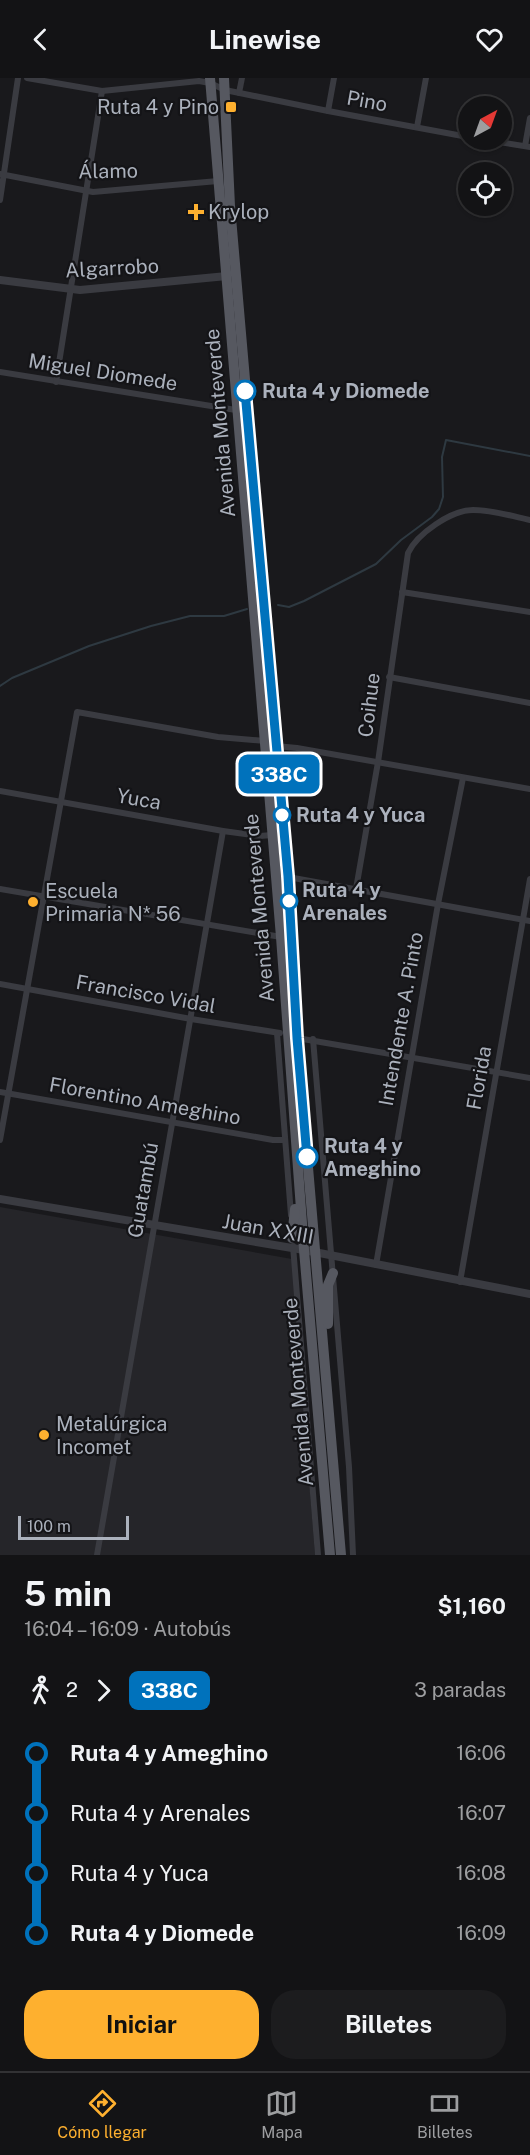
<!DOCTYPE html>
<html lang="es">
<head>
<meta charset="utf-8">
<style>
  body { margin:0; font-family:"Public Sans",sans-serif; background:#1c1c1e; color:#f1f3f6; height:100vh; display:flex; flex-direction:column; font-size:22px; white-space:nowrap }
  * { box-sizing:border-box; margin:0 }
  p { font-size:20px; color:#9d9ea0 }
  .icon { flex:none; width:33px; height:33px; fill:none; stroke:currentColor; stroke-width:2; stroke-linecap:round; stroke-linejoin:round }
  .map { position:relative; height:1477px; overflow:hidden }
  .details { display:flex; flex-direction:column; background:#131315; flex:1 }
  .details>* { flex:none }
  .badge { padding:0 12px; border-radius:9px; font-size:21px; line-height:39px }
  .needle { width:39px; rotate:41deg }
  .controls { position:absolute; left:458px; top:18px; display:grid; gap:12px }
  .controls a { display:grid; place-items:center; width:54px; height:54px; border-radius:50%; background:#131315; box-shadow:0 2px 4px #0004,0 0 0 2px #323234; font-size:30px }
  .scale { position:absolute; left:18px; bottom:15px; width:111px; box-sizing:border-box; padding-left:6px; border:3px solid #abb1bc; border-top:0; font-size:16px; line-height:21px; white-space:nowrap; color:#abb1bc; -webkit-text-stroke:4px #141417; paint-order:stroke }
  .map>.badge { position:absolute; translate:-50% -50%; box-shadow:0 0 0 3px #fff }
  .legs { display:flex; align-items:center; gap:9px; height:66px; padding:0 24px; font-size:20px }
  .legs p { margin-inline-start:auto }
  .head { display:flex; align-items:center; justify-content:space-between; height:102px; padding:0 24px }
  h1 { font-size:33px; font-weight:700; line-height:45px }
  .cta { display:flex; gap:12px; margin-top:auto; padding:12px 24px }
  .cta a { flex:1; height:69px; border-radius:24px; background:#feb02f; color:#111; font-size:24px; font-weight:700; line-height:69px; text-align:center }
  .cta a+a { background:#1c1c1e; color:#f1f3f6 }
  ul { padding:0 24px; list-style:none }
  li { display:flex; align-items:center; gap:21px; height:60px; font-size:22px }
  li i { display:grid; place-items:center; width:9px; height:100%; margin:0 8px; background:currentColor }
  li i::after { content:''; width:15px; height:15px; margin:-8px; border:4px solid; border-radius:50%; background:#131315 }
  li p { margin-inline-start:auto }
  li:first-child i { background:linear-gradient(#0000 50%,currentColor 0) }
  li:last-child i { background:linear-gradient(currentColor 50%,#0000 0) }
  header { display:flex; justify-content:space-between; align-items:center; height:78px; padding:0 24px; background:#131315; font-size:27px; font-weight:700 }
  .dock { display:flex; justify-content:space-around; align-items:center; height:84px; border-top:2px solid #323234; background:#131315; font-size:16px; color:#9d9ea0 }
  .dock a { display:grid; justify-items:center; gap:3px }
  .dock .on { color:#feb02f }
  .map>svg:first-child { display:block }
  .built { fill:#252529 }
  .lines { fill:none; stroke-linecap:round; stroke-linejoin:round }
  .stream { stroke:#2e3941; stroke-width:2 }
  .minor { stroke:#3a3b41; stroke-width:6 }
  .tertiary { stroke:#3a3b41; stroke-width:8 }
  .primary { stroke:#565860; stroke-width:10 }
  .line-1-casing { stroke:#fff; stroke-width:14 }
  .line-1 { stroke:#0072bc; stroke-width:9 }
  .poi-dot { fill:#feb02f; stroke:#141417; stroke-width:2 }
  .stop-1-dot { fill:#fff; stroke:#0072bc; stroke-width:3 }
  .labels { text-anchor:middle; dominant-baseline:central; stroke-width:4.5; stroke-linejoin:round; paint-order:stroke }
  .street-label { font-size:20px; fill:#abb1bc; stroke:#141417 }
  .poi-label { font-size:20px; fill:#abb1bc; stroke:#141417; text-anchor:start }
  .stop-label { font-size:20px; font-weight:bold; fill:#abb1bc; stroke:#141417; text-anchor:start }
</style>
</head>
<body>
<header><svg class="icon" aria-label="back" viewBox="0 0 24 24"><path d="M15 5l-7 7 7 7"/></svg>Linewise<svg class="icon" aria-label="heart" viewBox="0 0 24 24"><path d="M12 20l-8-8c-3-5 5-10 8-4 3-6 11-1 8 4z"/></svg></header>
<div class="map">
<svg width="530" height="1477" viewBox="0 0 530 1477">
  <rect width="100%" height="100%" fill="#19191c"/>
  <!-- built -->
  <path class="built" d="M0,1129L292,1181L315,1477H0Z"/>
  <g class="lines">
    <!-- stream -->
    <g class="stream">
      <path d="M278,527L289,529L304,523L376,486L401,462L432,439L439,431L443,419L442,379L446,362L530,378"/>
      <path d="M0,608L12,600L89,568L151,548L190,538H224L247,531"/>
    </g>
    <!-- minor -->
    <g class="minor">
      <path d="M27,0L102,13L199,3L210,5L225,12L328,33L468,59"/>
      <path d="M239,15L242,0"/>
      <path d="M328,33L334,0"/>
      <path d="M417,49L426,0"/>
      <path d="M486,62L530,69"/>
      <path d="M525,68L530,40"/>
      <path d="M0,96L93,114L218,103"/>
      <path d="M0,122L18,0"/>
      <path d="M0,294L236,332"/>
      <path d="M56,304L102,13"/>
      <path d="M402,514L530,534"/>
      <path d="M389,599L530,625"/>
      <path d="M276,668L297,670L530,711"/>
      <path d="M0,713L223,753L260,758L272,757"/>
      <path d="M288,799L530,843"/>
      <path d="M0,811L281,859"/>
      <path d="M356,811L378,684L408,475C417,456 451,432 473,432C492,432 512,438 530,442"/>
      <path d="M0,906L191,941L280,955"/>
      <path d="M277,955L291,1137"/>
      <path d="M297,960L530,1000"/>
      <path d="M313,961L349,1389L353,1477"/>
      <path d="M0,1014L273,1062H285"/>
      <path d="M0,1062L77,634L218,659L265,663"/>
      <path d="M293,1168L318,1477"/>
      <path d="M376,1187L438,826L463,700"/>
      <path d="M460,1204L530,801"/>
      <path d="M97,1477L223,753"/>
    </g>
    <!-- tertiary -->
    <g class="tertiary">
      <path d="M0,202L80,212L227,198"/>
      <path d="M0,1121L304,1172L530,1216"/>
    </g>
    <!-- primary -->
    <g class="primary">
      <path d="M210,0L281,859L304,1172L330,1477"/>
      <path d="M224,0L230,128L288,799L297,960L341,1477"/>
      <path d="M292,1160L295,1131"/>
      <path d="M328,1246V1207L333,1195"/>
    </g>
  </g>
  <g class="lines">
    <defs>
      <path id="line-1" d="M245,313L288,798L297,960L307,1079"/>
    </defs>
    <!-- line-1 casing -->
    <use href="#line-1" class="line-1-casing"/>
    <!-- line-1 -->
    <use href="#line-1" class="line-1"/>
  </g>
  <!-- markers -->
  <g class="poi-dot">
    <rect x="225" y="23" width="12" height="12" rx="3"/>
    <path d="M193 125h6v6h6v6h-6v6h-6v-6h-6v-6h6z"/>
    <circle cx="33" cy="824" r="6"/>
    <circle cx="44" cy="1357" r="6"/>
  </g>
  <g class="stop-1-dot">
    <circle cx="245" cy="313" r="10"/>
    <circle cx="282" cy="737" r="8"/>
    <circle cx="289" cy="823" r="8"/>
    <circle cx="307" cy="1079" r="10"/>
  </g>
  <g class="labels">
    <!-- street labels -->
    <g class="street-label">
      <text transform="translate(367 23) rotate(10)">Pino</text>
      <text transform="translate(108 93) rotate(-1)">Álamo</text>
      <text transform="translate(112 190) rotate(-3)">Algarrobo</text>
      <text transform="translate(103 294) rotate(9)">Miguel Diomede</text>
      <text transform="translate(220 345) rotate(-95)">Avenida Monteverde</text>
      <text transform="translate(369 627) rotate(-83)">Coihue</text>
      <text transform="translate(139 721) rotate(10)">Yuca</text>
      <text transform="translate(259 830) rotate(-95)">Avenida Monteverde</text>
      <text transform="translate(146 916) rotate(10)">Francisco Vidal</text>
      <text transform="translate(401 941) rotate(-80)">Intendente A. Pinto</text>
      <text transform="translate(479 1000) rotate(-80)">Florida</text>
      <text transform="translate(145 1023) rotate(10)">Florentino Ameghino</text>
      <text transform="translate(143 1112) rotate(-80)">Guatambú</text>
      <text transform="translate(268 1151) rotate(10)">Juan XXIII</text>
      <text transform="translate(298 1314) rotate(-95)">Avenida Monteverde</text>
    </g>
    <!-- poi labels -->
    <g class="poi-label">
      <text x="219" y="29" text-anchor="end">Ruta 4 y Pino</text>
      <text x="208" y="134">Krylop</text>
      <text x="45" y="813">Escuela<tspan x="45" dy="23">Primaria N* 56</tspan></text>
      <text x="56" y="1346">Metalúrgica<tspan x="56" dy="23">Incomet</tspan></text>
    </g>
    <!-- stop labels -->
    <g class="stop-label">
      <text x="262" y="313">Ruta 4 y Diomede</text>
      <text x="296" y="737">Ruta 4 y Yuca</text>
      <text x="302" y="812">Ruta 4 y<tspan x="302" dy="23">Arenales</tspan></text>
      <text x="324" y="1068">Ruta 4 y<tspan x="324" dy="23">Ameghino</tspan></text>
    </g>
  </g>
</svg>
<div class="controls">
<a><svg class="needle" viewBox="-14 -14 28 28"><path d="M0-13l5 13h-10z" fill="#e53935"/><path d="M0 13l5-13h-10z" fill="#9d9ea0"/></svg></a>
<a><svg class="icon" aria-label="locate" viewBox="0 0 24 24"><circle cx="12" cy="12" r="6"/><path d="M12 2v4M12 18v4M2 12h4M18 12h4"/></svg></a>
</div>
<div class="scale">100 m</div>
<b class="badge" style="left:279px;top:696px;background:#0072bc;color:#fff">338C</b>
</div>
<section class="details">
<div class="head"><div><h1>5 min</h1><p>16:04 – 16:09 · Autobús</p></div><b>$1,160</b></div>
<div class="legs"><svg class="icon" aria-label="walk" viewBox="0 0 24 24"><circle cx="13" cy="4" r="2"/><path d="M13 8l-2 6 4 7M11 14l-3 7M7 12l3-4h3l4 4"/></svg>2<svg class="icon" aria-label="forward" viewBox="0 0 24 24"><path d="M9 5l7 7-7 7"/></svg><b class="badge" style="background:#0072bc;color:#fff">338C</b><p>3 paradas</p></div>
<ul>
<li><i style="color:#0072bc"></i><b>Ruta 4 y Ameghino</b><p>16:06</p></li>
<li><i style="color:#0072bc"></i><span>Ruta 4 y Arenales</span><p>16:07</p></li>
<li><i style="color:#0072bc"></i><span>Ruta 4 y Yuca</span><p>16:08</p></li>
<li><i style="color:#0072bc"></i><b>Ruta 4 y Diomede</b><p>16:09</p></li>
</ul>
<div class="cta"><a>Iniciar</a><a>Billetes</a></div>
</section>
<nav class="dock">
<a class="on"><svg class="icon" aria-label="directions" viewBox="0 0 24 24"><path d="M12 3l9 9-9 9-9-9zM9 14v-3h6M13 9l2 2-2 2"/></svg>Cómo llegar</a>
<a><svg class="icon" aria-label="map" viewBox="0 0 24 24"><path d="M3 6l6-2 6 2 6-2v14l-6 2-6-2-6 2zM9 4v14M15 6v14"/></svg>Mapa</a>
<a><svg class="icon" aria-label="tickets" viewBox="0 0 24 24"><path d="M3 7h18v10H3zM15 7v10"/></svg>Billetes</a>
</nav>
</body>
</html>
